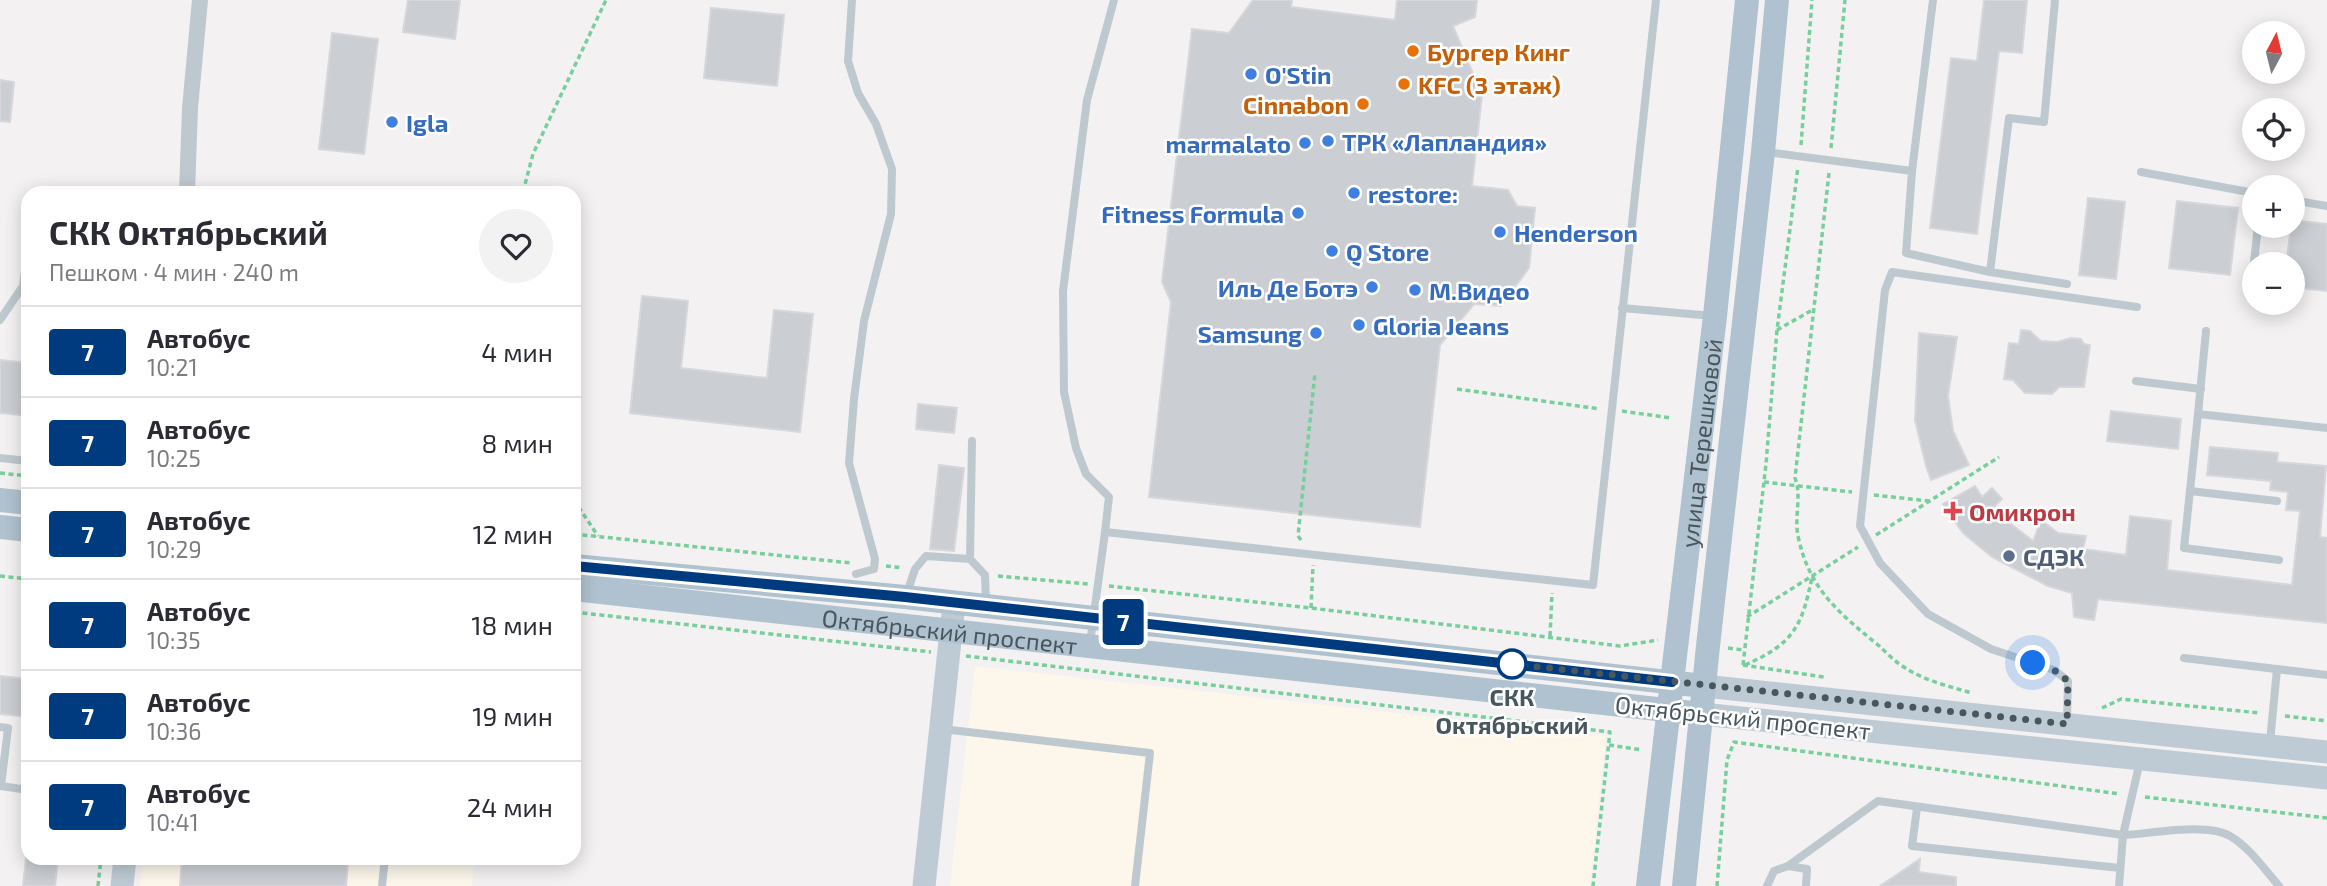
<!DOCTYPE html>
<html lang="ru">
<head>
<meta charset="utf-8">
<style>
  body { margin:0; font-family:"Exo 2",sans-serif; background:#f2f2f3; color:#2b2b33; height:100vh; display:flex; flex-direction:column; font-size:26px; white-space:nowrap }
  * { box-sizing:border-box; margin:0 }
  p { font-size:23px; color:#7c7c81 }
  .icon { flex:none; width:38px; height:38px; fill:none; stroke:currentColor; stroke-width:2; stroke-linecap:round; stroke-linejoin:round }
  .map { position:relative; flex:1; overflow:hidden }
  .side { position:absolute; left:21px; top:186px; width:560px; height:679px; display:flex; flex-direction:column; background:#fff; border-radius:21px; box-shadow:0 4px 18px #0003 }
  .side>* { flex:none }
  .badge { padding:0 14px; border-radius:5px; font-size:24px; line-height:46px }
  .needle { width:46px; rotate:7deg }
  .buttons { position:absolute; left:2242px; top:21px; display:grid; gap:14px }
  .buttons a { display:grid; place-items:center; width:63px; height:63px; border-radius:50%; background:#fff; box-shadow:0 4px 18px #0003; font-size:35px }
  .you { position:absolute; width:35px; height:35px; margin:-18px; border:5px solid #fff; border-radius:50%; background:#1a73e8; box-shadow:0 0 0 10px #1a73e833 }
  .map>.badge { position:absolute; translate:-50% -50%; box-shadow:0 0 0 4px #fff }
  .round { display:grid; place-items:center; flex:none; width:74px; height:74px; border-radius:37px; background:#f2f2f3 }
  .headline { display:flex; align-items:center; justify-content:space-between; height:119px; padding:0 28px }
  h1 { font-size:33px; font-weight:700; line-height:52px }
  ul { padding:0; list-style:none }
  li { display:flex; align-items:center; gap:21px; height:91px; padding:0 28px; border-top:2px solid #e1e1e2 }
  li div { flex:1 }
  li b { display:block; font-size:26px }
  li em { font-style:normal }
  li .badge { min-width:77px; font-weight:700; text-align:center }
  .map>svg:first-child { display:block }
  .commercial { fill:#fcf6eb }
  .building { fill:#cbced3; stroke:#d5d7dc; stroke-width:2 }
  .lines { fill:none; stroke-linecap:round; stroke-linejoin:round }
  .path { stroke:#77cf9c; stroke-width:3.5; stroke-dasharray:5 3.5; stroke-linecap:butt }
  .lane { stroke:#bec9cf; stroke-width:8 }
  .street { stroke:#bec9cf; stroke-width:16 }
  .secondary { stroke:#becbd4; stroke-width:23 }
  .primary { stroke:#b0c2cf; stroke-width:24 }
  .line-casing { stroke:#fff; stroke-width:16 }
  .line { stroke:#003b80; stroke-width:10 }
  .walk { stroke:#48565e; stroke-width:7; stroke-dasharray:0 12.6 }
  .food-dot { fill:#e8710a; stroke:#fff; stroke-width:2.5 }
  .shop-dot { fill:#3f7fe0; stroke:#fff; stroke-width:2.5 }
  .health-dot { fill:#e0444e; stroke:#fff; stroke-width:2.5 }
  .service-dot { fill:#5c6f8a; stroke:#fff; stroke-width:2.5 }
  .stop-dot { fill:#fff; stroke:#003b80; stroke-width:3.5 }
  .labels { text-anchor:middle; dominant-baseline:central; stroke-width:5; stroke-linejoin:round; paint-order:stroke }
  .food-label { font-size:24px; font-weight:bold; fill:#c56008; stroke:#fff; text-anchor:start }
  .shop-label { font-size:24px; font-weight:bold; fill:#366cbe; stroke:#fff; text-anchor:start }
  .street-label { font-size:24px; fill:#48565e; stroke:#fff }
  .health-label { font-size:24px; font-weight:bold; fill:#be3a42; stroke:#fff; text-anchor:start }
  .service-label { font-size:24px; font-weight:bold; fill:#4e5e75; stroke:#fff; text-anchor:start }
  .stop-label { font-size:24px; font-weight:bold; fill:#48565e; stroke:#fff }
</style>
</head>
<body>
<div class="map">
<svg width="2327" height="886" viewBox="0 0 2327 886">
  <rect width="100%" height="100%" fill="#f3f1f1"/>
  <!-- commercial -->
  <g class="commercial">
    <path d="M975,666L1606,736L1590,886H950Z"/>
    <path d="M143,858H475L472,886H140Z"/>
  </g>
  <!-- building -->
  <g class="building">
    <path d="M408,0H460L455,39L403,32Z"/>
    <path d="M1253,0H1292L1291,7L1395,20L1397,0H1477L1475,17L1453,26L1482,95L1472,186L1508,190L1517,206L1535,208L1529,268L1501,306L1474,304L1440,345L1420,527L1149,497L1171,302L1162,282L1192,29L1229,33Z"/>
    <path d="M1984,0H2027L2022,53L1999,51L1977,234L1930,228L1951,58L1977,61Z"/>
    <path d="M711,8L784,15L777,86L704,78Z"/>
    <path d="M332,33L378,39L364,154L319,149Z"/>
    <path d="M0,80L14,82L10,122L0,121Z"/>
    <path d="M2088,198L2125,202L2116,279L2079,275Z"/>
    <path d="M2177,201L2238,208L2230,275L2169,268Z"/>
    <path d="M2292,220L2327,224V291L2292,287V264H2286Z"/>
    <path d="M642,296L688,301L681,368L767,378L774,310L813,314L800,432L630,413Z"/>
    <path d="M2021,330L2030,331L2041,341L2057,342L2071,338L2081,339L2084,344L2090,345L2084,387H2059L2052,394L2025,393L2013,380L2004,379L2009,343L2019,344Z"/>
    <path d="M1919,333L1957,337L1948,396L1953,431L1969,465L1931,480L1926,466L1915,420Z"/>
    <path d="M0,360L28,363V416L0,413Z"/>
    <path d="M918,404L957,408L954,433L916,429Z"/>
    <path d="M2111,411L2181,419L2178,449L2107,441Z"/>
    <path d="M2210,447L2278,453L2277,462L2326,466L2320,537L2327,538V623L2098,599L2094,620L2074,617L2072,593L2048,586L1992,557L1963,533L1943,504L1975,486L1982,497L1992,488L2002,499L1992,509L2033,541L2041,520L2058,533L2086,536L2083,549L2126,555L2130,516L2171,521L2167,570L2292,585L2300,511L2286,510L2288,492L2270,490L2271,481L2207,475Z"/>
    <path d="M939,465L964,468L954,551L930,549Z"/>
    <path d="M0,676L28,679V717L0,714Z"/>
    <path d="M26,858H58L55,886H23Z"/>
    <path d="M182,858H324L348,860L346,886H180Z"/>
    <path d="M1920,859L1919,872L1956,877V886H1880Z"/>
  </g>
  <g class="lines">
    <!-- path -->
    <g class="path">
      <path d="M1801,145L1812,0"/>
      <path d="M1831,148L1845,0"/>
      <path d="M1829,173L1795,478C1802,496 1794,517 1798,536C1809,589 1838,612 1878,645C1887,653 1896,663 1907,669C1926,681 1951,687 1972,693"/>
      <path d="M523,192L533,154L606,0"/>
      <path d="M1777,330L1814,309"/>
      <path d="M1457,389L1600,409"/>
      <path d="M1622,411L1671,418"/>
      <path d="M0,473L28,476"/>
      <path d="M1764,482L1852,492"/>
      <path d="M1874,495L1929,501"/>
      <path d="M574,500L598,536"/>
      <path d="M574,534L851,563"/>
      <path d="M1876,535L1999,457"/>
      <path d="M1301,540L1298,536L1315,373"/>
      <path d="M886,566L903,568"/>
      <path d="M0,576L28,579"/>
      <path d="M998,576L1088,584"/>
      <path d="M1109,586L1311,608L1620,646L1658,640"/>
      <path d="M1311,608L1313,565"/>
      <path d="M574,612L931,652"/>
      <path d="M1747,617L1858,547"/>
      <path d="M1550,636L1552,593"/>
      <path d="M1728,648L1743,650"/>
      <path d="M966,656L1610,732L1593,886"/>
      <path d="M1743,665L1766,464L1777,330L1798,167"/>
      <path d="M1743,665L1824,677"/>
      <path d="M1745,665C1793,644 1802,627 1812,577"/>
      <path d="M2102,708L2121,699L2260,713"/>
      <path d="M2285,716L2327,721"/>
      <path d="M1609,745L1642,750"/>
      <path d="M2145,797L2327,818"/>
      <path d="M98,886L101,858"/>
      <path d="M1717,886L1727,760L1734,742L2120,794"/>
    </g>
    <!-- lane -->
    <g class="lane">
      <path d="M852,0L848,61L858,93L876,124L892,169L891,214L864,321L854,399L849,463L875,559L874,569L856,574"/>
      <path d="M1114,0L1087,100L1063,291L1064,392L1076,448L1086,474L1109,497L1105,532L1593,585L1656,0"/>
      <path d="M1767,152L1912,171L1933,0"/>
      <path d="M1912,171L1906,253L1990,272L2067,284"/>
      <path d="M2141,172L2254,193"/>
      <path d="M28,199V200"/>
      <path d="M2292,200L2327,206"/>
      <path d="M1990,272L2009,118L2044,122L2055,0"/>
      <path d="M2250,297L2258,226"/>
      <path d="M1622,308L1713,316"/>
      <path d="M0,320L23,286L28,248"/>
      <path d="M2206,331L2198,414L2327,428"/>
      <path d="M2136,381L2201,389"/>
      <path d="M2198,414L2184,548L2279,560"/>
      <path d="M0,458L28,461"/>
      <path d="M2190,491L2277,501"/>
      <path d="M970,559L972,441"/>
      <path d="M907,593L915,569L926,556L970,559L985,575L986,604"/>
      <path d="M1090,643L1105,532"/>
      <path d="M2184,658L2327,675"/>
      <path d="M2067,721L2068,681L2054,670L1991,649L1928,614L1880,563L1860,526L1885,290L1892,272L2137,307"/>
      <path d="M0,727L8,728L1,786L28,790"/>
      <path d="M942,729L1150,753L1135,886"/>
      <path d="M2270,742L2277,669"/>
      <path d="M1917,808L1912,846L2120,868"/>
      <path d="M1788,866L1878,801L2123,835C2151,834 2205,822 2230,836C2249,847 2265,870 2279,886"/>
      <path d="M382,886L385,858"/>
      <path d="M1767,886L1774,871L1788,866L1807,869L1806,886"/>
      <path d="M2119,886L2123,835L2140,761"/>
    </g>
    <!-- street -->
    <path class="street" d="M187,192L190,108L200,0"/>
    <!-- secondary -->
    <g class="secondary">
      <path d="M1704,686L2327,752"/>
      <path d="M1702,714L2327,778"/>
      <path d="M122,886L125,858"/>
      <path d="M924,886L954,603"/>
    </g>
    <!-- primary -->
    <g class="primary">
      <path d="M0,500L28,503"/>
      <path d="M0,527L28,530"/>
      <path d="M574,566L905,597L1704,686"/>
      <path id="s1" d="M574,589L1702,714"/>
      <path id="s2" d="M1648,886L1715,316L1747,0"/>
      <path d="M1684,886L1708,646L1763,152L1777,0"/>
    </g>
  </g>
  <g class="lines">
    <defs>
      <path id="line" d="M574,566L905,597L1672,682"/>
    </defs>
    <!-- line casing -->
    <use href="#line" class="line-casing"/>
    <!-- line -->
    <use href="#line" class="line"/>
    <!-- walk -->
    <path class="walk" d="M1512,664L2067,724L2068,681L2054,670L2033,663"/>
  </g>
  <!-- markers -->
  <g class="food-dot">
    <circle cx="1413" cy="51" r="7"/>
    <circle cx="1404" cy="84" r="7"/>
    <circle cx="1363" cy="104" r="7"/>
  </g>
  <g class="shop-dot">
    <circle cx="1251" cy="74" r="7"/>
    <circle cx="392" cy="122" r="7"/>
    <circle cx="1328" cy="141" r="7"/>
    <circle cx="1305" cy="143" r="7"/>
    <circle cx="1354" cy="193" r="7"/>
    <circle cx="1298" cy="213" r="7"/>
    <circle cx="1500" cy="232" r="7"/>
    <circle cx="1332" cy="251" r="7"/>
    <circle cx="1372" cy="287" r="7"/>
    <circle cx="1415" cy="290" r="7"/>
    <circle cx="1359" cy="325" r="7"/>
    <circle cx="1316" cy="333" r="7"/>
  </g>
  <path class="health-dot" d="M1949.5 500.5h7v7h7v7h-7v7h-7v-7h-7v-7h7z"/>
  <circle class="service-dot" cx="2009" cy="556" r="7"/>
  <circle class="stop-dot" cx="1512" cy="664" r="14"/>
  <g class="labels">
    <!-- food labels -->
    <g class="food-label">
      <text x="1427" y="51">Бургер Кинг</text>
      <text x="1418" y="84">KFC (3 этаж)</text>
      <text x="1349" y="104" text-anchor="end">Cinnabon</text>
    </g>
    <!-- shop labels -->
    <g class="shop-label">
      <text x="1265" y="74">O'Stin</text>
      <text x="406" y="122">Igla</text>
      <text x="1342" y="141">ТРК «Лапландия»</text>
      <text x="1291" y="143" text-anchor="end">marmalato</text>
      <text x="1368" y="193">restore:</text>
      <text x="1284" y="213" text-anchor="end">Fitness Formula</text>
      <text x="1514" y="232">Henderson</text>
      <text x="1346" y="251">Q Store</text>
      <text x="1358" y="287" text-anchor="end">Иль Де Ботэ</text>
      <text x="1429" y="290">М.Видео</text>
      <text x="1373" y="325">Gloria Jeans</text>
      <text x="1302" y="333" text-anchor="end">Samsung</text>
    </g>
    <!-- street labels -->
    <g class="street-label">
      <text stroke="none"><textPath href="#s2" startOffset="446">улица Терешковой</textPath></text>
      <text stroke="none"><textPath href="#s1" startOffset="378">Октябрьский проспект</textPath></text>
      <text transform="translate(1743 717) rotate(6)">Октябрьский проспект</text>
    </g>
    <!-- health labels -->
    <g class="health-label">
      <text x="1969" y="511">Омикрон</text>
    </g>
    <!-- service labels -->
    <g class="service-label">
      <text x="2023" y="556">СДЭК</text>
    </g>
    <!-- stop labels -->
    <g class="stop-label">
      <text x="1512" y="696">СКК<tspan x="1512" dy="28">Октябрьский</tspan></text>
    </g>
  </g>
</svg>
<div class="buttons">
<a><svg class="needle" viewBox="-14 -14 28 28"><path d="M0-13l5 13h-10z" fill="#e53935"/><path d="M0 13l5-13h-10z" fill="#7c7c81"/></svg></a>
<a><svg class="icon" aria-label="locate" viewBox="0 0 24 24"><circle cx="12" cy="12" r="6"/><path d="M12 2v4M12 18v4M2 12h4M18 12h4"/></svg></a>
<a>+</a>
<a>−</a>
</div>
<div class="you" style="left:2033px;top:663px"></div>
<b class="badge" style="left:1123px;top:622px;background:#003b80;color:#fff">7</b>
<section class="side">
<div class="headline"><div><h1>СКК Октябрьский</h1><p>Пешком · 4 мин · 240 m</p></div><a class="round"><svg class="icon" aria-label="heart" viewBox="0 0 24 24"><path d="M12 20l-8-8c-3-5 5-10 8-4 3-6 11-1 8 4z"/></svg></a></div>
<ul>
<li><span class="badge" style="background:#003b80;color:#fff">7</span><div><b>Автобус</b><p>10:21</p></div><em>4 мин</em></li>
<li><span class="badge" style="background:#003b80;color:#fff">7</span><div><b>Автобус</b><p>10:25</p></div><em>8 мин</em></li>
<li><span class="badge" style="background:#003b80;color:#fff">7</span><div><b>Автобус</b><p>10:29</p></div><em>12 мин</em></li>
<li><span class="badge" style="background:#003b80;color:#fff">7</span><div><b>Автобус</b><p>10:35</p></div><em>18 мин</em></li>
<li><span class="badge" style="background:#003b80;color:#fff">7</span><div><b>Автобус</b><p>10:36</p></div><em>19 мин</em></li>
<li><span class="badge" style="background:#003b80;color:#fff">7</span><div><b>Автобус</b><p>10:41</p></div><em>24 мин</em></li>
</ul>
</section>
</div>
</body>
</html>
